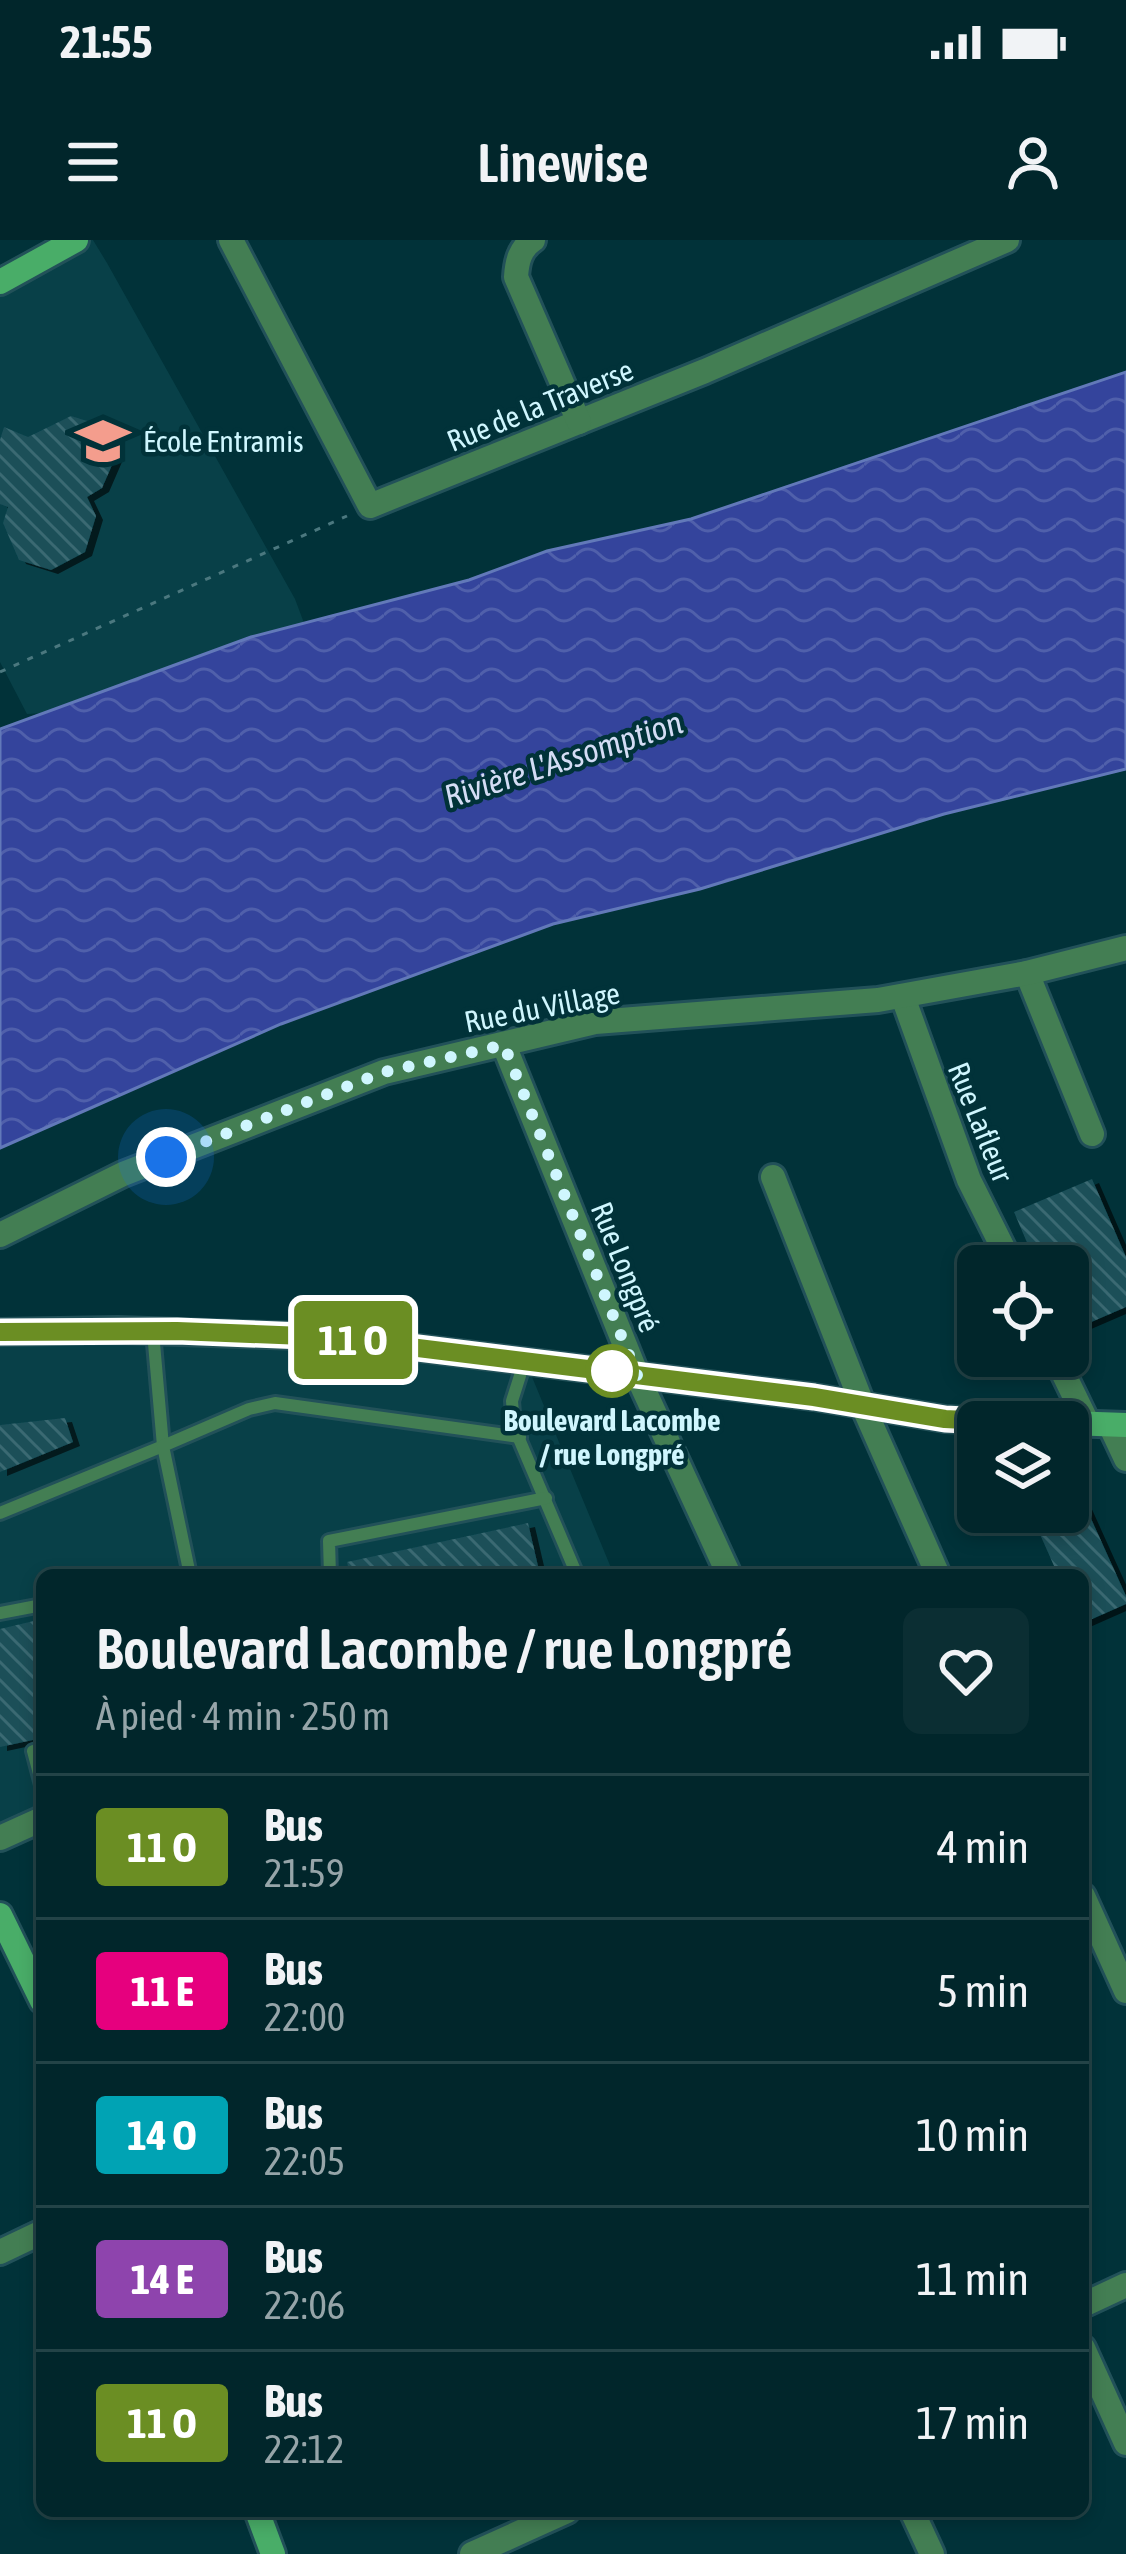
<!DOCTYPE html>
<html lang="fr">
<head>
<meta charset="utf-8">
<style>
  body { margin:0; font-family:"Asap Condensed",sans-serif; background:#0b2e33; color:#f1f3f6; height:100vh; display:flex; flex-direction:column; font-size:45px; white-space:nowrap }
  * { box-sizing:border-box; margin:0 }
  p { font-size:39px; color:#96a5a9 }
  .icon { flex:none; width:66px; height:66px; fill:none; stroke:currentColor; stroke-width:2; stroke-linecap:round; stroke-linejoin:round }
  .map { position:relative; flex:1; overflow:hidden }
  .panel { position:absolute; left:36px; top:1329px; width:1053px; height:948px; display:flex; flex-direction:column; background:#01262b; border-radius:18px; box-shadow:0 6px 18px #0003,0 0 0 3px #234347 }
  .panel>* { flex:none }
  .badge { padding:0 24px; border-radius:9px; font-size:42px; line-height:78px }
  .controls { position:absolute; left:957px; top:1005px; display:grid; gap:24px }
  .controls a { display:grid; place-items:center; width:132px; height:132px; border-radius:18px; background:#01262b; box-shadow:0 6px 18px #0003,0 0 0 3px #234347; font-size:60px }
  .you { position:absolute; width:60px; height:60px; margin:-30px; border:9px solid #fff; border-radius:50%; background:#1a73e8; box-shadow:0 0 0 18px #1a73e833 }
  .map>.badge { position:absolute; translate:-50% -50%; box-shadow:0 0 0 6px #fff }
  .round { display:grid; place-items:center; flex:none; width:126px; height:126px; border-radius:18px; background:#0b2e33 }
  .overview { display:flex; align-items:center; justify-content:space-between; height:204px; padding:0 60px }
  h1 { font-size:57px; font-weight:600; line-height:90px }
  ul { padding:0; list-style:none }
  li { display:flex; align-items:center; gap:36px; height:144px; padding:0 60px; border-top:3px solid #234347 }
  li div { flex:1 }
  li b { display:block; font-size:45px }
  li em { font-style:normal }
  li .badge { min-width:132px; font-weight:700; text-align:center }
  .status { display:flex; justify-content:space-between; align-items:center; height:84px; padding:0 60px; background:#01262b; direction:ltr }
  .status svg { height:33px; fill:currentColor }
  header { display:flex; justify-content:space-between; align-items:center; height:156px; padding:0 60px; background:#01262b; font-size:54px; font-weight:600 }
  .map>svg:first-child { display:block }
  .built { fill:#084048 }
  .water { fill:url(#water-waves); stroke:#6279b9; stroke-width:3 }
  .building { fill:url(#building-back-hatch); filter:url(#shadow) }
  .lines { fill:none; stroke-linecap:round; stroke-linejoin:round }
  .lane-casing { stroke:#225159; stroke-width:18 }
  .street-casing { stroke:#225159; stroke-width:30 }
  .secondary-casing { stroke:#225159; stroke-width:30 }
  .path { stroke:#4b787f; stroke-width:3; stroke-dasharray:6 9; stroke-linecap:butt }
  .lane { stroke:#437e53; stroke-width:12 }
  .street { stroke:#437e53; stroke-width:24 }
  .secondary { stroke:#49ad68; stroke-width:24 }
  .line-casing { stroke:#fff; stroke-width:27 }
  .line { stroke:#6b8e23; stroke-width:18 }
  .walk { stroke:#cff6fe; stroke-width:12; stroke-dasharray:0 21.6 }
  .stop-dot { fill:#fff; stroke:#6b8e23; stroke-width:6 }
  .labels { text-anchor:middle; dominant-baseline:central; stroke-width:9; stroke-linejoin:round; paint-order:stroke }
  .street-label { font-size:30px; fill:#cff6fe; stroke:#013239 }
  .poi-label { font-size:30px; fill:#cff6fe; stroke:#013239; text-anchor:start }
  .stop-label { font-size:30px; font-weight:bold; fill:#cff6fe; stroke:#013239 }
  .water-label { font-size:33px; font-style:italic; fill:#d4ddf5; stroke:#013239 }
</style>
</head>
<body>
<div class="status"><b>21:55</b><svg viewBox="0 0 49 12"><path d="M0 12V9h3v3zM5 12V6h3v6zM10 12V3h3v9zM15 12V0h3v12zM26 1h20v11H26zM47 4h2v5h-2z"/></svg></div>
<header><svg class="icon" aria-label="menu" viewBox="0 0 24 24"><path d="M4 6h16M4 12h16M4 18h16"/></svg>Linewise<svg class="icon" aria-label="person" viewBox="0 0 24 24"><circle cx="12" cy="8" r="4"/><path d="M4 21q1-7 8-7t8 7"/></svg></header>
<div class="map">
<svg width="1126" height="2314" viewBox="0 0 1126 2314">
  <defs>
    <pattern id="water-waves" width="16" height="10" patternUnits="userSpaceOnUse" patternTransform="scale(3)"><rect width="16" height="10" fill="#34449c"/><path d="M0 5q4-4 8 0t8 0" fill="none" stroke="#5060ab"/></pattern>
    <pattern id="building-back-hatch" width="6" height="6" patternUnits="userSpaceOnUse" patternTransform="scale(3)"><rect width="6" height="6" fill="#1a4f59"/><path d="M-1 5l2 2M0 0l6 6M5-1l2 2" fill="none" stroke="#3a6972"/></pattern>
    <filter id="shadow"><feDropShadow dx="7" dy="4" stdDeviation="0" flood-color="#0009"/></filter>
  </defs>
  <rect width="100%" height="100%" fill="#013239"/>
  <!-- built -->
  <g class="built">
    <path d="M78,0H93L107,23L295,359L304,383L251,397L43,473L27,474L0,422V42Z"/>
    <path d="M118,1090L525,1120L614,1335H42V1579L0,1598V1092Z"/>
  </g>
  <!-- water -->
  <path class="water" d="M1126,132V529L944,574L700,649L553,684L281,784L0,908V489L251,397L469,340L547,311L691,279Z"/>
  <!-- building -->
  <g class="building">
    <path d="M71,176L97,184L115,218L102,248L87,257L96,276L85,312L51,330L19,320L3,283L8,267L0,264V200L4,187L28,197Z"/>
    <path d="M1092,939L1126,1017V1067L1068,1092V1026H1037L1014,972Z"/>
    <path d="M65,1178L73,1202L0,1232V1185Z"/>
    <path d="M1083,1261L1126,1356V1364L1083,1383V1335H1058L1035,1283L1068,1272V1268Z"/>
    <path d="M528,1283L540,1335H350L347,1322Z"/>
    <path d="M42,1379V1498L0,1507V1389Z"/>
  </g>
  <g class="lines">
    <defs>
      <g id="lane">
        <path d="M525,1120L512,1161L514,1187L577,1335"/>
        <path d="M0,1273L163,1206L153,1092"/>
        <path d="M190,1335L163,1206L249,1169L275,1163L520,1197"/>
        <path d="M330,1335L329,1301L546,1258"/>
        <path d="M0,1373L42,1365"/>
        <path d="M42,1509L33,1511L42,1545"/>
      </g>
      <g id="street">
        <path d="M231,0L370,266L705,131L1007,0"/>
        <path d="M533,0C520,9 517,21 516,37L579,182"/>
        <path d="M1027,733L1092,894"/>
        <path d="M903,757L969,940L1012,1026"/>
        <path d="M504,805L637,1135L729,1335"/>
        <path d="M773,937L863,1166L938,1335"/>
        <path d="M0,995L123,934L384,832L595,782L878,760L1027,733L1126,708"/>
        <path d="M1055,1116L1088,1184"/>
        <path d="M1110,1185L1126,1219"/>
        <path d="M0,1598L42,1579"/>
        <path d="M1083,1656L1126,1751"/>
        <path d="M0,2012L42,1992"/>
        <path d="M1083,2065L1126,2045"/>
        <path d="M1083,2108L1126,2203"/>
        <path d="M912,2271L932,2314"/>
        <path d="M472,2314L567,2271"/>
      </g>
      <g id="secondary">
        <path d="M0,42L76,0"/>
        <path d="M0,1092L118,1090L329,1097L814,1157L945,1179L1003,1182"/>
        <path d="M1068,1183L1126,1185"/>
        <path d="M0,1675L42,1761"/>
        <path d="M257,2271L273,2314"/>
      </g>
    </defs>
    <!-- lane casing -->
    <use href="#lane" class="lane-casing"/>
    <!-- street casing -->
    <use href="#street" class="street-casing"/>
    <!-- secondary casing -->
    <use href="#secondary" class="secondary-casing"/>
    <!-- path -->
    <path class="path" d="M0,432L347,276"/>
    <!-- lane -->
    <use href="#lane" class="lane"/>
    <!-- street -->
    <use href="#street" class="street"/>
    <!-- secondary -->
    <use href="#secondary" class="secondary"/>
  </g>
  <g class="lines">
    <defs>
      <path id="line" d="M0,1092L177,1091L329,1097L814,1157L945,1179L1004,1182"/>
    </defs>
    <!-- line casing -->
    <use href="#line" class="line-casing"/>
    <!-- line -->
    <use href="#line" class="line"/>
    <!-- walk -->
    <path class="walk" d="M166,917L384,832L504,805L637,1135L612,1131"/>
  </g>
  <!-- icons -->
  <defs>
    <symbol id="school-bare" viewBox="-9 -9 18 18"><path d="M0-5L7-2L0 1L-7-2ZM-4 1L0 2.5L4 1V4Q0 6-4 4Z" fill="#f49d8d" stroke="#013239" stroke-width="2.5" paint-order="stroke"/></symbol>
  </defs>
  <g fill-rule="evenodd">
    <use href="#school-bare" x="65" y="163" width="76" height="76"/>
  </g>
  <!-- markers -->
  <circle class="stop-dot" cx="612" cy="1131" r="24"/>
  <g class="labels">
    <!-- street labels -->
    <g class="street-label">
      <text transform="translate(540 165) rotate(-22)">Rue de la Traverse</text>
      <text transform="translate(542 767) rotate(-11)">Rue du Village</text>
      <text transform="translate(981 882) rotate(68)">Rue Lafleur</text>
      <text transform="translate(626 1027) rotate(68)">Rue Longpré</text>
    </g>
    <!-- poi labels -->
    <g class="poi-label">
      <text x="143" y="201">École Entramis</text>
    </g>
    <!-- stop labels -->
    <g class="stop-label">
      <text x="612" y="1180">Boulevard Lacombe<tspan x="612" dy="34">/ rue Longpré</tspan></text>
    </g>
    <!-- water labels -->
    <g class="water-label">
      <text transform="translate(563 519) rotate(-18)">Rivière L'Assomption</text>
    </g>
  </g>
</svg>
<div class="controls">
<a><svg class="icon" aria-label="locate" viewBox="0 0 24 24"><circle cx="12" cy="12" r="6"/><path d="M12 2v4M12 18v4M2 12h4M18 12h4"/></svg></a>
<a><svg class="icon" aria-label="layers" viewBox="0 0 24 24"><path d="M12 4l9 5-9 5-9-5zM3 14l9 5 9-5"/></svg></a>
</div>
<div class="you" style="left:166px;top:917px"></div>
<b class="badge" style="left:353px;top:1100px;background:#6b8e23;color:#fff">11 O</b>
<section class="panel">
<div class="overview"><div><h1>Boulevard Lacombe / rue Longpré</h1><p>À pied · 4 min · 250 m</p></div><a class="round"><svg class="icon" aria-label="heart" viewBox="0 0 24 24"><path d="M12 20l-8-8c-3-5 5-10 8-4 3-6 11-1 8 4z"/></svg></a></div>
<ul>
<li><span class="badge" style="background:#6b8e23;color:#fff">11 O</span><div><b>Bus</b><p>21:59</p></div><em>4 min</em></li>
<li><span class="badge" style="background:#e6007e;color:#fff">11 E</span><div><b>Bus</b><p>22:00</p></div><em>5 min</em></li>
<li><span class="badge" style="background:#00a3b4;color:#fff">14 O</span><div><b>Bus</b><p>22:05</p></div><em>10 min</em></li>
<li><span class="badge" style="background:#8e44ad;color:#fff">14 E</span><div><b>Bus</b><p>22:06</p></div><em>11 min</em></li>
<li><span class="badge" style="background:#6b8e23;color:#fff">11 O</span><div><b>Bus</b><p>22:12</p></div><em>17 min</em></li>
</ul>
</section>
</div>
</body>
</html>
